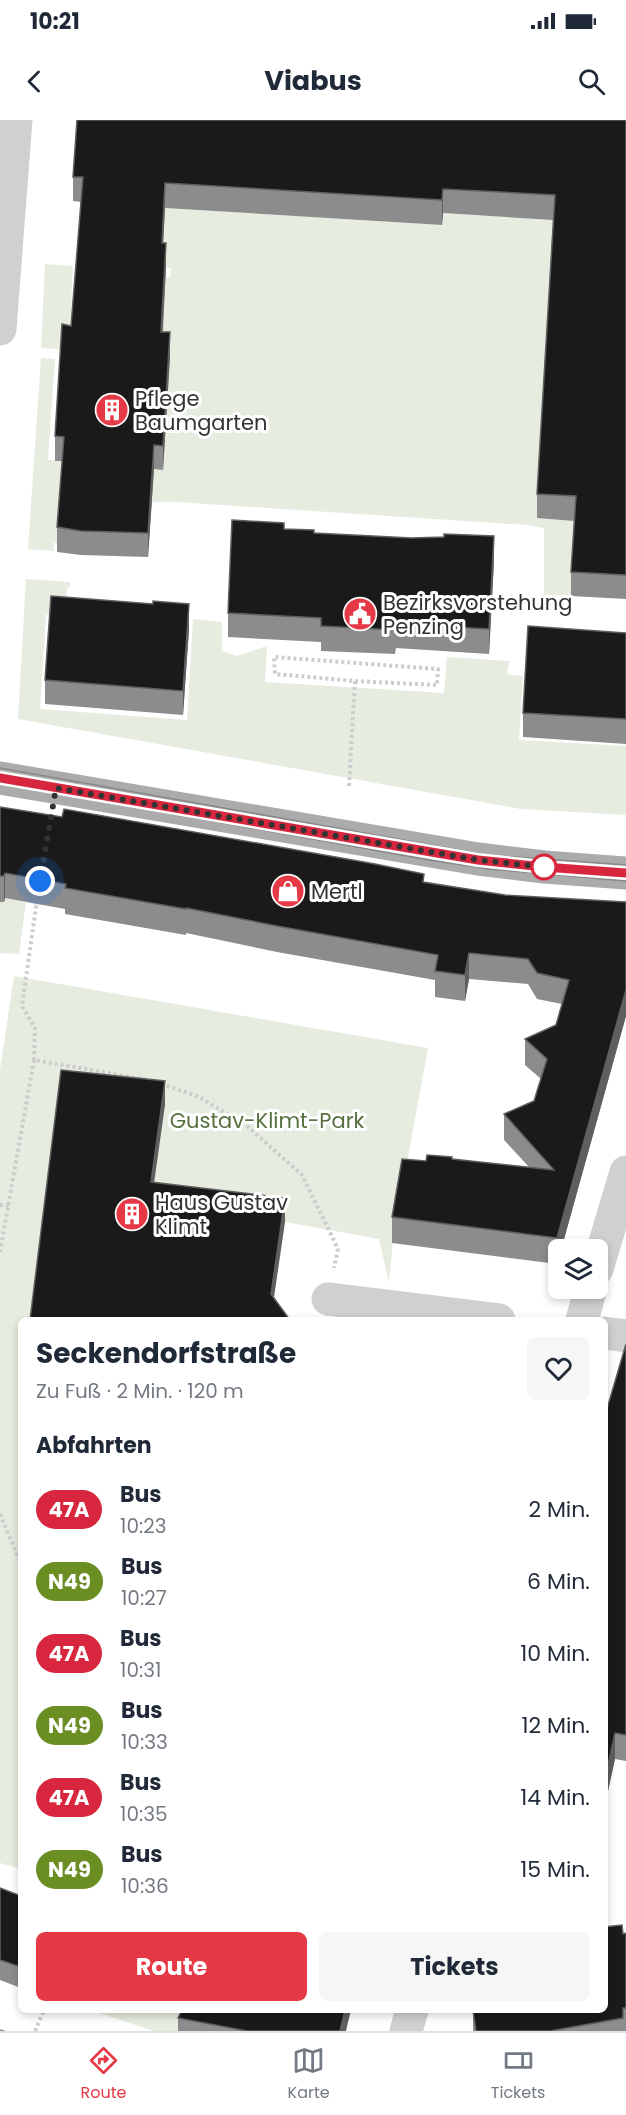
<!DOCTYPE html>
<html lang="de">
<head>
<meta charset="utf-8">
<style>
  body { margin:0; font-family:Poppins,sans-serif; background:#f6f6f7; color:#1f2937; height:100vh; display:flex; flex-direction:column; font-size:22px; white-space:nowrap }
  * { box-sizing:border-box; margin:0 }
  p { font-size:20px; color:#747a83 }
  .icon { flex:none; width:33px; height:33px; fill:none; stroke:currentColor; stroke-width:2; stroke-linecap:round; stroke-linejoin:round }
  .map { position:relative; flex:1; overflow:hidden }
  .panel { position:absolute; left:18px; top:1197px; width:590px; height:696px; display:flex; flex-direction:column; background:#fff; border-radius:9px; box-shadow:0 3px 9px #0003 }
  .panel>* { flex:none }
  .badge { padding:0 12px; border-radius:20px; font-size:21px; line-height:39px }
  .fabs { position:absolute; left:548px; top:1119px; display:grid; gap:12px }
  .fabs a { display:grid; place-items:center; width:60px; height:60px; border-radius:9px; background:#fff; box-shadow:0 3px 9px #0003; font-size:30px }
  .you { position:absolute; width:30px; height:30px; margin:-15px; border:4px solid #fff; border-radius:50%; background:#1a73e8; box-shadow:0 0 0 9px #1a73e833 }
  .map>.badge { position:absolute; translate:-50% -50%; box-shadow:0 0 0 3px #fff }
  h2 { padding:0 18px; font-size:22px; line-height:54px }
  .round { display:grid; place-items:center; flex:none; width:63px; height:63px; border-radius:9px; background:#f6f6f7 }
  .headline { display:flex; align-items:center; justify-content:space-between; height:102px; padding:0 18px }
  h1 { font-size:28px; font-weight:700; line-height:45px }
  .cta { display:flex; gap:12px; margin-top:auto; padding:12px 18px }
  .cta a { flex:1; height:69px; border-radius:9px; background:#e63946; color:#fff; font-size:24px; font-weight:700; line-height:69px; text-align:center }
  .cta a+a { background:#f6f6f7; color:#1f2937 }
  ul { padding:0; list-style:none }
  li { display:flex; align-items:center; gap:18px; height:72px; padding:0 18px }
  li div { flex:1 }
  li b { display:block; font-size:22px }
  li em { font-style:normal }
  li .badge { min-width:66px; font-weight:700; text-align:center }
  .status { display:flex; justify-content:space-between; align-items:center; height:42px; padding:0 30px; background:#fff; direction:ltr }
  .status svg { height:16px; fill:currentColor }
  header { display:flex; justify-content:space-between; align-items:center; height:78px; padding:0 18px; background:#fff; font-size:27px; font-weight:700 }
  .menu { display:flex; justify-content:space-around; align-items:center; height:84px; border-top:2px solid #e0e1e3; background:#fff; font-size:16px; color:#747a83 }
  .menu a { display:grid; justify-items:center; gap:3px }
  .menu .on { color:#e63946 }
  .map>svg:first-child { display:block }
  .green { fill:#e6ecdf }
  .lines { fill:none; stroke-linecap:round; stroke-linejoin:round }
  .path { stroke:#cdcdcd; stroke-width:4; stroke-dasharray:3 3; stroke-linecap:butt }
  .minor { stroke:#d0d0d0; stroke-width:33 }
  .major { stroke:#ababab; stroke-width:33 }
  .tram { stroke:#888; stroke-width:1.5 }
  .wall { fill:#8c8c8c }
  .shaded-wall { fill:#5f5f5f }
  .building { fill:#1a1a1a; stroke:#5f5f5f; stroke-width:1.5 }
  .line-casing { stroke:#fff; stroke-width:14 }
  .line { stroke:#d7263d; stroke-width:9 }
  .walk { stroke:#333; stroke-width:6; stroke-dasharray:0 10.8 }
  .stop-dot { fill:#fff; stroke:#d7263d; stroke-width:3 }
  .labels { text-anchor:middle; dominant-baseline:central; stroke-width:6; stroke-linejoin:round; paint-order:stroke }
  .poi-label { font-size:21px; fill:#333; stroke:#fff; text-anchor:start }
  .park-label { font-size:21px; fill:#56703f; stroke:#fff }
</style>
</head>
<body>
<div class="status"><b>10:21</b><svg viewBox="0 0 49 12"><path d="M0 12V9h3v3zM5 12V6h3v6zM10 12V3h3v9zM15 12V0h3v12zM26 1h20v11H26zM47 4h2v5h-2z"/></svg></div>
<header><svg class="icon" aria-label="back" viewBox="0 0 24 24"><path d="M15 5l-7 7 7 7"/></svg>Viabus<svg class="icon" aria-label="search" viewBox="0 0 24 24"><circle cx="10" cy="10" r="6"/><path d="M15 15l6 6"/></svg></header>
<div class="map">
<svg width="626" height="1911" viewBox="0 0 626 1911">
  <rect width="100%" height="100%" fill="#fff"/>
  <!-- green -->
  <g class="green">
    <path d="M165,88L441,105L443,93L555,100L537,398L576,401L571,476L544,475V408L527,405L176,382H152L154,347L163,350L169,237L161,239L166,158L170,157L171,148L162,147Z"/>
    <path d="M45,144L73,146L69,230L41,228Z"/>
    <path d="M41,238L55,239L48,340L63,341L58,423H54V431L28,429Z"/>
    <path d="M26,459L70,462V467L67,468L68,491L92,497L46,495L40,589L187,600L193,499L222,502V531L237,536L267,526L265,562L444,573L447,537L509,541L507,554L523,556L519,620L626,626V695L521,689L18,599Z"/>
    <path d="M5,778L26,782L19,834L0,833V782H4Z"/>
    <path d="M14,856L428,928L393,1119L389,1163L379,1119L285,1102L33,1200H21V1749L0,1743V950Z"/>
    <path d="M90,1890H195L183,1911H154Z"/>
  </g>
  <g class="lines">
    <!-- path -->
    <g class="path">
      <path d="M349,666L355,561L275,554L274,537L438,549L437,565L355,561"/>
      <path d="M34,940L35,908L22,886L37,780"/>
      <path d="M161,964L197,976L246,1005L302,1055L338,1129L334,1148"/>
      <path d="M0,1085H9"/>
      <path d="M0,1132L34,940L148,960"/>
      <path d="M0,1394L21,1444"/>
      <path d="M35,1911L44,1890"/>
    </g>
    <!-- minor -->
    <g class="minor">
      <path d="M0,209L16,0"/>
      <path d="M597,1149L626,1052"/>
      <path d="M328,1179L499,1200"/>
      <path d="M582,1200L591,1168"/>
      <path d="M604,1213L626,1216"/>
      <path d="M406,1911L412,1890"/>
    </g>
    <!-- major -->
    <path class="major" d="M0,658L478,739L544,747L626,753"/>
    <!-- tram -->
    <g class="tram">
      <path d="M0,648L487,735L626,745"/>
      <path d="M0,663L429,740L489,749L626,761"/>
      <path d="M0,1910L4,1911"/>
    </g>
  </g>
  <!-- wall -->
  <g class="wall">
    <path d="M626,0V479L571,476V452L574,401L537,398V374L553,100L443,93L442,105L165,88L163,123L166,147L163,212L170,236L163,350L154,349L148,437L81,435L57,432V407L62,341H55V316L71,206L81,82L73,81V57Z"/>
    <path d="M284,409L314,413L494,441L489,534L396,528L395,534L321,531V522L228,517V493Z"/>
    <path d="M153,484L189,509L183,595L45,584V560Z"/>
    <path d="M626,513V624L523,617V593Z"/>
    <path d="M0,687L424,762L626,896L561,1130H558L557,1144L392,1123V1097L426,1041L452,1039L529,1047L504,1020V994L534,981L541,959L525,945V919L556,905L562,884L537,879L528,864L469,859L465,881L435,877V860L277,832L186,813V815L65,794V789L5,778L4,782H0Z"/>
    <path d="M626,1224V1641L615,1639L604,1689Z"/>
    <path d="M0,1768L21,1776V1868L0,1860Z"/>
    <path d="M626,1813V1911H473V1890H604L623,1814Z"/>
    <path d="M178,1898L346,1911H178Z"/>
  </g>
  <!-- shaded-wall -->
  <g class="shaded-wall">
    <path d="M165,63V88L162,147V123Z"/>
    <path d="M443,69V93L442,105V80Z"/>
    <path d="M166,123V147L161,236V212Z"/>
    <path d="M170,212V236L163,350V326Z"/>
    <path d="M154,325V349L148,437V413Z"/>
    <path d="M494,416V441L489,534V509Z"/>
    <path d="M189,484V509L183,595V571Z"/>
    <path d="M5,753V778L4,782V756Z"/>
    <path d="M469,833V859L465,881V855Z"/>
    <path d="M626,870V896L561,1130H558L557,1144V1118Z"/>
    <path d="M165,961V985L151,1085V1062Z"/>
    <path d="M285,1078V1102L271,1198V1174Z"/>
    <path d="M615,1613V1639L604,1689V1663Z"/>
    <path d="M345,1890H351L346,1911H340Z"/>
  </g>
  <!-- building -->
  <g class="building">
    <path d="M77,0H626V455L571,452L576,376L537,374L555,75L443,69L442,80L165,63L162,123H166L161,212H170L163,326L154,325L148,413L81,411L57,407L64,317L55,316L62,204L71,206L83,57H73Z"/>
    <path d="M232,400L284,403V409L314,410V413L412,418L444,417V414L494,416L489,509L396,504L395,510L321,506V498L228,493Z"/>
    <path d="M51,476L153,484V481L189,484L183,571L45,560Z"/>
    <path d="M528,506L626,513V599L523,593Z"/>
    <path d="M0,687L62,697L64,689L375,744L424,754L423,762L505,775L626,782V870L557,1118L392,1097L402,1039L426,1041L427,1035L452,1037V1039L554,1050L504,994L534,981L547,939L525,919L556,905L569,860L537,853L528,839L469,833L465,855L435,851L438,835L277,806L186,788V789L65,768L66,764L5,753L4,756H0Z"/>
    <path d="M61,950L165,961L151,1062L285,1078L271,1174L290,1200H30Z"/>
    <path d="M626,1224V1615L615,1613L604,1663V1299Z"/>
    <path d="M0,1768L21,1776V1847L0,1840Z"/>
    <path d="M622,1805L623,1814L626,1813V1888H623V1898L550,1911H476L473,1890H604V1807Z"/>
    <path d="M182,1890H345L340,1911H247L178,1898Z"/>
  </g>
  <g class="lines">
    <defs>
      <path id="line" d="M0,658L478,740L544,747L626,753"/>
    </defs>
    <!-- line casing -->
    <use href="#line" class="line-casing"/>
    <!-- line -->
    <use href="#line" class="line"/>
    <!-- walk -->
    <path class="walk" d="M40,761L56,668L478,740L544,747"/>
  </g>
  <!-- icons -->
  <defs>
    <symbol id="building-disc" viewBox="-11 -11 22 22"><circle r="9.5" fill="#e63946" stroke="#fff"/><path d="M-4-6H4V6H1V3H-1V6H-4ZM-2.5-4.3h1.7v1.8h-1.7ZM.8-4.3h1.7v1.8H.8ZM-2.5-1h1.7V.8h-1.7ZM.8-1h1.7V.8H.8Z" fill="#fff"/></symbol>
    <symbol id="civic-disc" viewBox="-11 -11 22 22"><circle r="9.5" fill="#e63946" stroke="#fff"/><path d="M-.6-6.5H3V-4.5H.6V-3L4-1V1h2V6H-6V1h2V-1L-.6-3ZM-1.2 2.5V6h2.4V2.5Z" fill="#fff"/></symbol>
    <symbol id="shop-disc" viewBox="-11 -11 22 22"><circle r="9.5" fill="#e63946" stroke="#fff"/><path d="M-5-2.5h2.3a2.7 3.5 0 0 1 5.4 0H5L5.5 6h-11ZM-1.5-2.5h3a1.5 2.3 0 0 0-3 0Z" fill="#fff"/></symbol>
  </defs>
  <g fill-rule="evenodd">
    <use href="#building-disc" x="93" y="271" width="38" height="38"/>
    <use href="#civic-disc" x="341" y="475" width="38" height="38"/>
    <use href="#shop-disc" x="269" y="752" width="38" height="38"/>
    <use href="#building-disc" x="113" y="1075" width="38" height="38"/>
  </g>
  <!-- markers -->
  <circle class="stop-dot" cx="544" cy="747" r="12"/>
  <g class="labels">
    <!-- poi labels -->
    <g class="poi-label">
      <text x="135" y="278">Pflege<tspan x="135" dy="24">Baumgarten</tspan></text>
      <text x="383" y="482">Bezirksvorstehung<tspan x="383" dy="24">Penzing</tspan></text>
      <text x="311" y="771">Mertl</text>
      <text x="155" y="1082">Haus Gustav<tspan x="155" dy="24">Klimt</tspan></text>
    </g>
    <!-- park labels -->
    <g class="park-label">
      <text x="267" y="1000">Gustav-Klimt-Park</text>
    </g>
  </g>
</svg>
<div class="fabs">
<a><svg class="icon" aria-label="layers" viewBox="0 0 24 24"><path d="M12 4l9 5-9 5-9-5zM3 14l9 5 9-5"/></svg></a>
</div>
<div class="you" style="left:40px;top:761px"></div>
<section class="panel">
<div class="headline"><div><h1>Seckendorfstraße</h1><p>Zu Fuß · 2 Min. · 120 m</p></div><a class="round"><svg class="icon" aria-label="heart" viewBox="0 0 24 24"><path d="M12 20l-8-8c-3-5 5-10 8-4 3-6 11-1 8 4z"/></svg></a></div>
<h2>Abfahrten</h2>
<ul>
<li><span class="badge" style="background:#d7263d;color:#fff">47A</span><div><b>Bus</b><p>10:23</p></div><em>2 Min.</em></li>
<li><span class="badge" style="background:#6b8e23;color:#fff">N49</span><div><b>Bus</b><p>10:27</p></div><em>6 Min.</em></li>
<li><span class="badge" style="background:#d7263d;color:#fff">47A</span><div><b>Bus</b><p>10:31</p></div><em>10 Min.</em></li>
<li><span class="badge" style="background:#6b8e23;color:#fff">N49</span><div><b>Bus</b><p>10:33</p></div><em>12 Min.</em></li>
<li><span class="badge" style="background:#d7263d;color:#fff">47A</span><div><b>Bus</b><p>10:35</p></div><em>14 Min.</em></li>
<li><span class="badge" style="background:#6b8e23;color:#fff">N49</span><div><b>Bus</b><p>10:36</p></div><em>15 Min.</em></li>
</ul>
<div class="cta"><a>Route</a><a>Tickets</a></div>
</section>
</div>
<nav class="menu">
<a class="on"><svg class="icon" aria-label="directions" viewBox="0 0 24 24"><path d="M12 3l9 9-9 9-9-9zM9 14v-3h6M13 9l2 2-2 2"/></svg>Route</a>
<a><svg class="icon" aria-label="map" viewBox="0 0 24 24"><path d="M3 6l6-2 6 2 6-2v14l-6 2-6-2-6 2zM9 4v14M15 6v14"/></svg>Karte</a>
<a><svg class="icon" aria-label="tickets" viewBox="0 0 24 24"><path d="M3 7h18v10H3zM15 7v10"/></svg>Tickets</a>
</nav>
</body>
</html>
